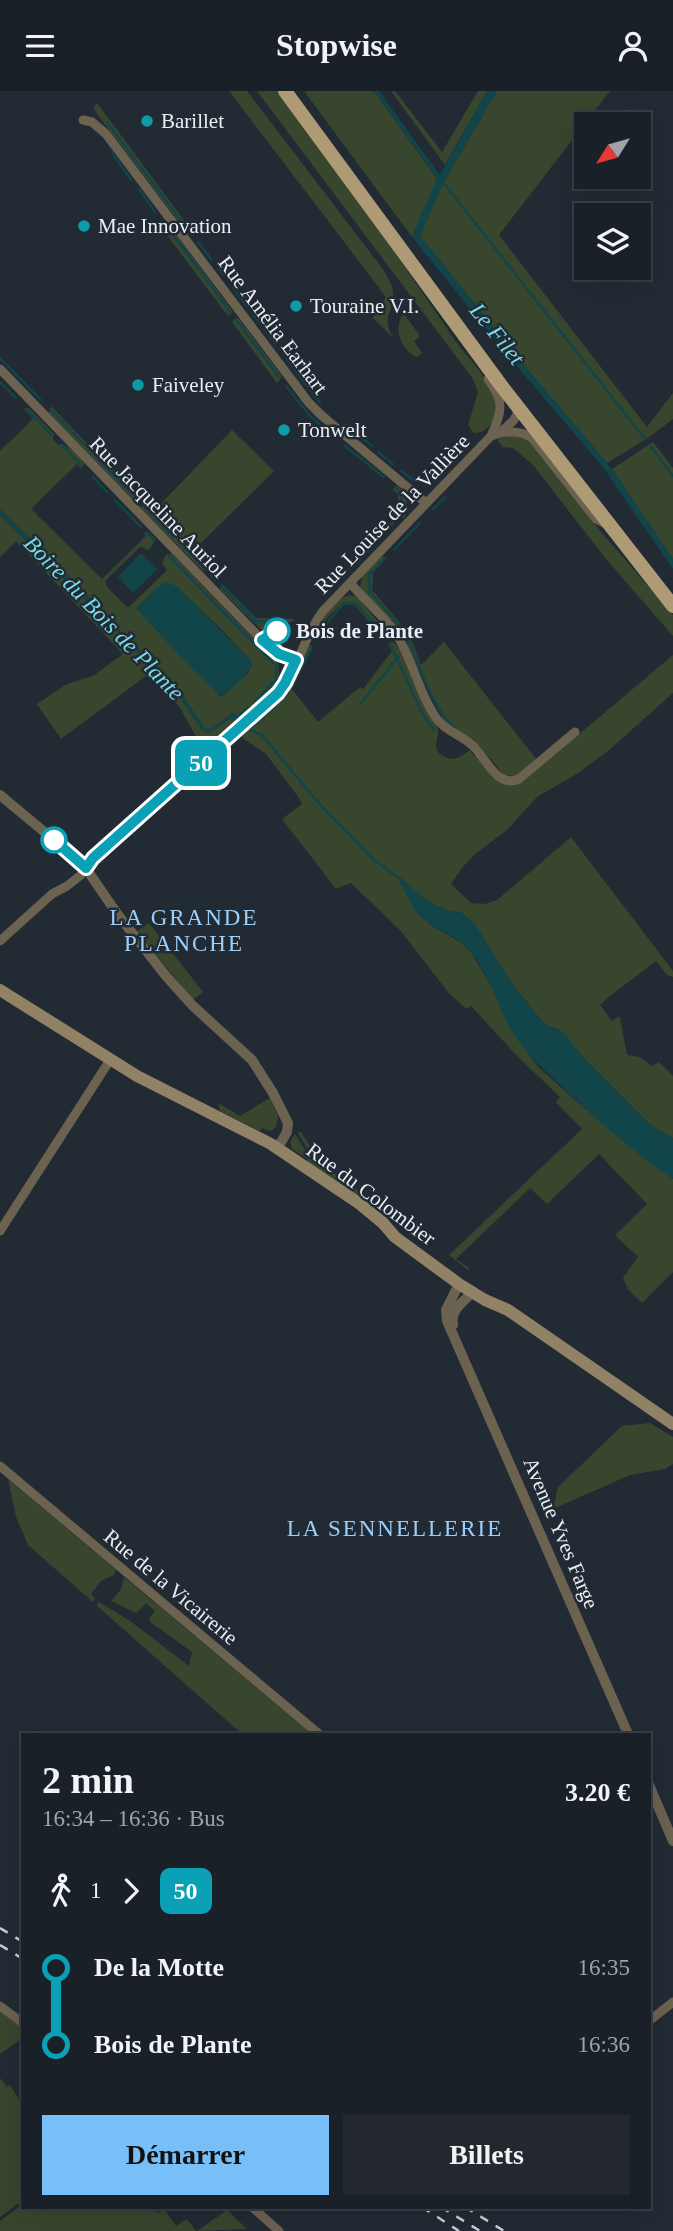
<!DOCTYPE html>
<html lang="fr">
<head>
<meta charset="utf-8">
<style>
  body { margin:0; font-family:"Times New Roman",serif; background:#23282f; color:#f1f3f6; height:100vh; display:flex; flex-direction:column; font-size:26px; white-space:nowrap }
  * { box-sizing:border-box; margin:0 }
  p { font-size:23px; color:#9fa3a7 }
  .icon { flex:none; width:38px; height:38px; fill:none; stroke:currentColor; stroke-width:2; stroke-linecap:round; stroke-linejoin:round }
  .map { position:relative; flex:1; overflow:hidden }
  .details { position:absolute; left:21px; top:1642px; width:630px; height:476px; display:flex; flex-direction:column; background:#1a2027; border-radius:0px; box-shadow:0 7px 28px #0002,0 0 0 2px #383e44 }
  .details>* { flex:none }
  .badge { padding:0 14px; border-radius:10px; font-size:24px; line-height:46px }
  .needle { width:46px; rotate:233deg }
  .controls { position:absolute; left:574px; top:21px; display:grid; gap:14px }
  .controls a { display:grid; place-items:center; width:77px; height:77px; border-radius:0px; background:#1a2027; box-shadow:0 7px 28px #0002,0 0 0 2px #383e44; font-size:35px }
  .map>.badge { position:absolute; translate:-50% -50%; box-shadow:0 0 0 4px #fff }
  .legs { display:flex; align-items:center; gap:10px; height:77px; padding:0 21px; font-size:23px }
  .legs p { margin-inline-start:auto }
  .overview { display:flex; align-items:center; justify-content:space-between; height:119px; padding:0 21px }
  h1 { font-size:38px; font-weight:600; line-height:52px }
  .cta { display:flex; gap:14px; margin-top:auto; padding:14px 21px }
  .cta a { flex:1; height:80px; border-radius:0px; background:#78bff7; color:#111; font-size:28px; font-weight:600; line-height:80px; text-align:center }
  .cta a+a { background:#23282f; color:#f1f3f6 }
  ul { padding:0 21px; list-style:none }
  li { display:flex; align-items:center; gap:24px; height:77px; font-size:26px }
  li i { display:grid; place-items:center; width:10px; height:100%; margin:0 9px; background:currentColor }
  li i::after { content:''; width:18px; height:18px; margin:-9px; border:5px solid; border-radius:50%; background:#1a2027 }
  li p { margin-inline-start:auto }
  li:first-child i { background:linear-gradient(#0000 50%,currentColor 0) }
  li:last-child i { background:linear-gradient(currentColor 50%,#0000 0) }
  header { display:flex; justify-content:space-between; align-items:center; height:91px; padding:0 21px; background:#1a2027; font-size:32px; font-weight:600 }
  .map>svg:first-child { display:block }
  .green { fill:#39462e; fill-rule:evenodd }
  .water { fill:#11454a }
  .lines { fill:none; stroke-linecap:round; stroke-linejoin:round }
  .stream { stroke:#11454a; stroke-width:2.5 }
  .minor { stroke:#6c6250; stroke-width:9 }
  .tertiary { stroke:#6c6250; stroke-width:10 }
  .secondary { stroke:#918265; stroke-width:12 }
  .primary { stroke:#ae9a75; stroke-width:14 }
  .rail { stroke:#c9cfd6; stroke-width:2.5; stroke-dasharray:9 9; stroke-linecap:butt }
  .line-1-casing { stroke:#fff; stroke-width:16 }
  .line-1 { stroke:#0aa0b6; stroke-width:10 }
  .culture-dot { fill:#0f9aa8; stroke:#222a34; stroke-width:2.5 }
  .stop-1-dot { fill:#fff; stroke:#0aa0b6; stroke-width:3.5 }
  .labels { text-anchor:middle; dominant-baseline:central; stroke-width:5; stroke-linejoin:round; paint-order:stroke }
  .poi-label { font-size:21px; fill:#e8eef4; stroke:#222a34; text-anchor:start }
  .street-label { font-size:21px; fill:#e8eef4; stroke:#222a34 }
  .stop-label { font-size:21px; font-weight:bold; fill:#e8eef4; stroke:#222a34; text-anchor:start }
  .water-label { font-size:23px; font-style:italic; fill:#78dde8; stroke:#222a34 }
  .neighbourhood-label { font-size:23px; letter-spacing:2px; fill:#9bcef9; stroke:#222a34 }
</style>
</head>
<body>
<header><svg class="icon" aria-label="menu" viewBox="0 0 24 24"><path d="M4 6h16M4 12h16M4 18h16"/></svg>Stopwise<svg class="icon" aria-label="person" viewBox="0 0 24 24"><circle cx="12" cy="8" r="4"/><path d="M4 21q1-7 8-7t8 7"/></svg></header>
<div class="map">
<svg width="673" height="2140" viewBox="0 0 673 2140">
  <rect width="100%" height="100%" fill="#222a34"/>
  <!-- green -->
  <g class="green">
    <path d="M229,0H247L382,177C387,185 393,194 393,203C393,224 381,224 393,247L373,227L386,206Z"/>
    <path d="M257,0H278C338,80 396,162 452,245C465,265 488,284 494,307C499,321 491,343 474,342L468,334L478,301L473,288Z"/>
    <path d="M304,0H374L437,88L412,146Z"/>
    <path d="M391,0H395L442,61L478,0H487L445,74Z"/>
    <path d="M497,0H610L499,144L647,336L673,302V328L648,347L607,372L533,285L420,145L442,94Z"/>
    <path d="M97,12L192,140L187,141L184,138L95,20L94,16Z"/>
    <path d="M173,140L233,221L228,225L167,144Z"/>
    <path d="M405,224L420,245L414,250L422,262L417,266C402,259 393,240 402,225Z"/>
    <path d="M236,227L239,228L281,284V287L277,292L232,231Z"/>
    <path d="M51,315L139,407L133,409L49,322Z"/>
    <path d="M25,317H29L53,342L54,344L53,348L58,354L63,353L76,362L84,373L81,377L77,373L31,418L102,488L146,445L144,442L147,440L156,448L150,458L147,459L141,455L105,490L107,496L127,516L130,515L167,479L162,472L166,464L172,463L278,573L279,588L275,595L240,629L236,623L232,622L213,637L205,638L175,593L127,547L70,486L0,418V360L33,328L24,318ZM178,497L223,540L251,570L249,581L221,606L136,517Z"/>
    <path d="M232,339L274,380L192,461L207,477L203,480L142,418L141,415L144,411L153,421Z"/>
    <path d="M510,344L528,348L602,442L673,524V545L606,468L533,374L513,357L503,356L497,349Z"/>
    <path d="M653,351L673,377V468L612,378Z"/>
    <path d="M396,395C408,400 408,414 405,426L398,428L353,477L348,478L398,425V403L393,399Z"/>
    <path d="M0,424L171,594L202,639L209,642L231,627L238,631L204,660L180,617L168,602L165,603L146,585L61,648L37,613L67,593L93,585L123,563L16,450L0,466Z"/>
    <path d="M382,465L387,467L373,481L372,499L401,533L396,537L360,497L362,485Z"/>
    <path d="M222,493L256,527L293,528L294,530L262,539L222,500L220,497Z"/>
    <path d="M349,504L358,506L386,541V545L383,547L355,514H341L327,527L320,540L317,538C322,525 335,508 349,504Z"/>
    <path d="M411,548L421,574L444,551L537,669L516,685L504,684L473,648L445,632L408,557L407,550Z"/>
    <path d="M393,551L400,559C409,579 417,599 426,619C429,625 436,631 438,638C440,647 429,659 445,666C455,671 463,664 470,659L474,665L476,664C488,679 499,701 521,692L673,564V602L608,660L578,682L537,706L507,739L475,763L462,777L451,793L471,812L485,813L497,809L571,746L673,880V886L667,884L656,870L606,908L600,914L612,930L619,925L620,927L627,964L640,966L652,975L659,971L673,985V1047L652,1035L637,1021L583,966L559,939L548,935L542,930L513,894L473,831L462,822L449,820L432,813L414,800L404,789L400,791L419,824L431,834L462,852L470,860L494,899L515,944L539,977L595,1026L673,1088V1181L642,1212L628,1198L623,1187L638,1166L615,1144L647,1113L599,1063L547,1113L530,1097L456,1168L469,1177L468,1179L449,1164L582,1038L556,1011L560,1006L518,966L471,915L466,918L448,901L400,839L351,792L336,798L282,728L302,713L299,707L266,663L238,644L281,604L308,553L312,555L292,598L318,631L360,596L363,598L392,560L388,553Z"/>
    <path d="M149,832L203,901L193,909L137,840Z"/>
    <path d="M270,1007L278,1025L276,1036L271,1040L262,1037L260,1040L220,1020L218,1012L240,1025Z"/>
    <path d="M300,1040L324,1075L365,1104L361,1107L307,1071L308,1068L292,1058L290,1050L295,1043L311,1068L314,1069L298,1042Z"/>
    <path d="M650,1332L673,1346V1373L665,1378L630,1384L553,1418L558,1396L622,1335Z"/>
    <path d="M8,1388L116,1479L114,1484L101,1490L91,1503L95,1508L93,1511L28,1454L16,1426Z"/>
    <path d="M124,1486L312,1643H242L96,1514L99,1511L130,1530L189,1575L192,1561L150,1531L149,1528L155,1520L146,1512L136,1522L111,1510L121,1498Z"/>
    <path d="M0,1920L23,1937V1947L0,1963Z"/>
    <path d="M0,1987L7,1996L10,1994L19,2008L23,2005V2109L0,2126Z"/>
    <path d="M23,2113V2116H49L51,2117L53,2116H153L157,2122L164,2118L176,2135L187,2128L196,2140H0V2130Z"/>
    <path d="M227,2119L247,2138L197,2140Z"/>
  </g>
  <!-- water -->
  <g class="water">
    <path d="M374,0H379L440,84L487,0H497L442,94L420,145L533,285L612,378L673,468V478L602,375L510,267L412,146L437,87Z"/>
    <path d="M0,418L56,472L127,547L175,593L205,637H213L232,622L236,623L240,629L238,631L231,627L209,642L202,639L171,594L0,424Z"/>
    <path d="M141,462L157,478L133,502L118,486Z"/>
    <path d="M166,491L178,496L251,570L253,574L241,589L222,606L190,576L136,517L153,500Z"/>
    <path d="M401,788L432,813L449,820L462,822L473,831L513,894L542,930L548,935L564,942L583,966L637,1021L652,1035L673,1047V1088C636,1064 602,1033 570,1003C550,984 530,968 515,945C498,918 491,886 470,860C458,844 437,840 422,827C412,818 407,803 400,791Z"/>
  </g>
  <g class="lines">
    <!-- stream -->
    <g class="stream">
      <path d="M107,31L188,139"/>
      <path d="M112,62L131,89"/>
      <path d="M443,91L645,348"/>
      <path d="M139,98L155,121"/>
      <path d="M171,141L230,221"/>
      <path d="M198,151L212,169"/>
      <path d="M219,178L224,184"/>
      <path d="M233,196L245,213"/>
      <path d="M253,223L276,253"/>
      <path d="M237,230L279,286"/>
      <path d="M0,267L41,309"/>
      <path d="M287,268L320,311"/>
      <path d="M0,291L16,307"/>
      <path d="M286,295L310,325L333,345"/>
      <path d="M26,318L52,345"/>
      <path d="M50,318L136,407"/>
      <path d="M346,334L372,355"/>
      <path d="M62,354L81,374"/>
      <path d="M345,355L384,386"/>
      <path d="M651,356L673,385"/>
      <path d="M378,361L393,373"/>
      <path d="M401,380L415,390L438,389"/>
      <path d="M93,386L107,401"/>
      <path d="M397,398L401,404L400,426"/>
      <path d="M115,409L141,436"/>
      <path d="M143,414L174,446"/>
      <path d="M433,418L445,406"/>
      <path d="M147,442L154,449"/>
      <path d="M184,456L205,478"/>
      <path d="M394,459L420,432"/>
      <path d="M169,465L276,575V589L254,611"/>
      <path d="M211,485L214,487"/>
      <path d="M222,496L256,530"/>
      <path d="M370,500L369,484L385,468"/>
      <path d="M369,502L370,501L399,534"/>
      <path d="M255,532L256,530L275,531"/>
      <path d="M321,539L343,513L356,512L384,544"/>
      <path d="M409,550C420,576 433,619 454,636"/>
      <path d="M391,554L422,622L434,639"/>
      <path d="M280,610L287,603L312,557"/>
      <path d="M361,612L398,566"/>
      <path d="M236,627L248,616"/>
      <path d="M247,637L262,644L315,708L373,768L403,790"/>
      <path d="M250,638L276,614"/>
    </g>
    <!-- minor -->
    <g class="minor">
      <path d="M83,29L92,31L106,43L309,312L321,324L426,412"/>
      <path d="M0,278L262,549L279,563L296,569"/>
      <path d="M488,288C505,311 502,320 491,345"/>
      <path d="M501,341L514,329L519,318"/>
      <path d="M350,492C364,508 381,523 394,540C413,567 418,602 437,628C447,642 464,644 475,657C487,670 498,697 519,688L575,641"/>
      <path d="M0,850L52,803L67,795L81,784L93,767L278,602C298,580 304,544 323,520L491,345C505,340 519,338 532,347L596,428L606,433"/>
      <path d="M0,1140L110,969"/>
      <path d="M0,1375L319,1643"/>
      <path d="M0,1915L23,1932"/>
      <path d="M649,1930L673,1911"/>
      <path d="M252,2116L279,2140"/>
    </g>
    <!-- tertiary -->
    <g class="tertiary">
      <path d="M0,704L83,773L118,824L166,885L192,914L252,969L273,1002L288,1032L287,1041L277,1058"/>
      <path d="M459,1193L446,1219L447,1230L628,1643"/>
      <path d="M453,1234C450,1219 463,1211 473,1201"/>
      <path d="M649,1694L673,1750"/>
    </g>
    <!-- secondary -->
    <path class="secondary" d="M0,899L137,985L271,1053L360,1113L383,1132L395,1146L459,1193L485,1209L508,1219L673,1333"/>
    <!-- primary -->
    <path class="primary" d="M285,0L500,293L673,515"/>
    <!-- rail -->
    <g class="rail">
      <path d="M0,1837L23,1851"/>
      <path d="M0,1854L23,1868"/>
      <path d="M422,2116L459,2140"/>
      <path d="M441,2116L480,2140"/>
      <path d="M465,2116L504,2140"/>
    </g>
  </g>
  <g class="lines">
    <defs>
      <path id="line-1" d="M54,749L86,777L93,767L278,602L285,592L296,569L279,563L262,549L277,540"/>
    </defs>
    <!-- line-1 casing -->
    <use href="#line-1" class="line-1-casing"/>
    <!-- line-1 -->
    <use href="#line-1" class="line-1"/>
  </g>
  <!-- markers -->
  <g class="culture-dot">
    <circle cx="147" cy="30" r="7"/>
    <circle cx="84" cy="135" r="7"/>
    <circle cx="296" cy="215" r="7"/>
    <circle cx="138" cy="294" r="7"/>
    <circle cx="284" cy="339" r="7"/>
  </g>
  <g class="stop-1-dot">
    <circle cx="277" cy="540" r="12"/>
    <circle cx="54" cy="749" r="12"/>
  </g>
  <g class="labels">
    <!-- poi labels -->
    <g class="poi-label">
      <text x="161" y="30">Barillet</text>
      <text x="98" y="135">Mae Innovation</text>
      <text x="310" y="215">Touraine V.I.</text>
      <text x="152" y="294">Faiveley</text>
      <text x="298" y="339">Tonwelt</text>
    </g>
    <!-- street labels -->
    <g class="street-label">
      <text transform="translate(273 234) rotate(53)">Rue Amélia Earhart</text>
      <text transform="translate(158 416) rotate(46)">Rue Jacqueline Auriol</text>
      <text transform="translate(392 423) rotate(-46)">Rue Louise de la Vallière</text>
      <text transform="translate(371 1103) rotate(37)">Rue du Colombier</text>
      <text transform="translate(561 1442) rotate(67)">Avenue Yves Farge</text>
      <text transform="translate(171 1496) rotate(40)">Rue de la Vicairerie</text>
    </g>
    <!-- stop labels -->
    <g class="stop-label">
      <text x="296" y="540">Bois de Plante</text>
    </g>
    <!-- water labels -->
    <g class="water-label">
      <text transform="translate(497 243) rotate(51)">Le Filet</text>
      <text transform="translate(104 527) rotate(46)">Boire du Bois de Plante</text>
    </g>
    <!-- neighbourhood labels -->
    <g class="neighbourhood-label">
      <text x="184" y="826">LA GRANDE<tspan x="184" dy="26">PLANCHE</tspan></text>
      <text x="395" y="1437">LA SENNELLERIE</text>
    </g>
  </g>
</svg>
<div class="controls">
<a><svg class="needle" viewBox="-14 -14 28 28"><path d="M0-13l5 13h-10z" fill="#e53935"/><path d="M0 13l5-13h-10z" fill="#9fa3a7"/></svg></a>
<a><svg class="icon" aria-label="layers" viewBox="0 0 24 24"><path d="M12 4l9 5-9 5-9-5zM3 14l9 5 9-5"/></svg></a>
</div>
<b class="badge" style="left:201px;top:672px;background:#0aa0b6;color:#fff">50</b>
<section class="details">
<div class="overview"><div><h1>2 min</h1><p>16:34 – 16:36 · Bus</p></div><b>3.20 €</b></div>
<div class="legs"><svg class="icon" aria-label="walk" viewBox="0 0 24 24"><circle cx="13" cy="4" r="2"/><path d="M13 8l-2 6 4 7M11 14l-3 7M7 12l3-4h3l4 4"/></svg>1<svg class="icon" aria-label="forward" viewBox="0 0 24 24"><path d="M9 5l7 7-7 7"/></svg><b class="badge" style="background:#0aa0b6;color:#fff">50</b></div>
<ul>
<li><i style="color:#0aa0b6"></i><b>De la Motte</b><p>16:35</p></li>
<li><i style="color:#0aa0b6"></i><b>Bois de Plante</b><p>16:36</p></li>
</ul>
<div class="cta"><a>Démarrer</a><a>Billets</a></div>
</section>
</div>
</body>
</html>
